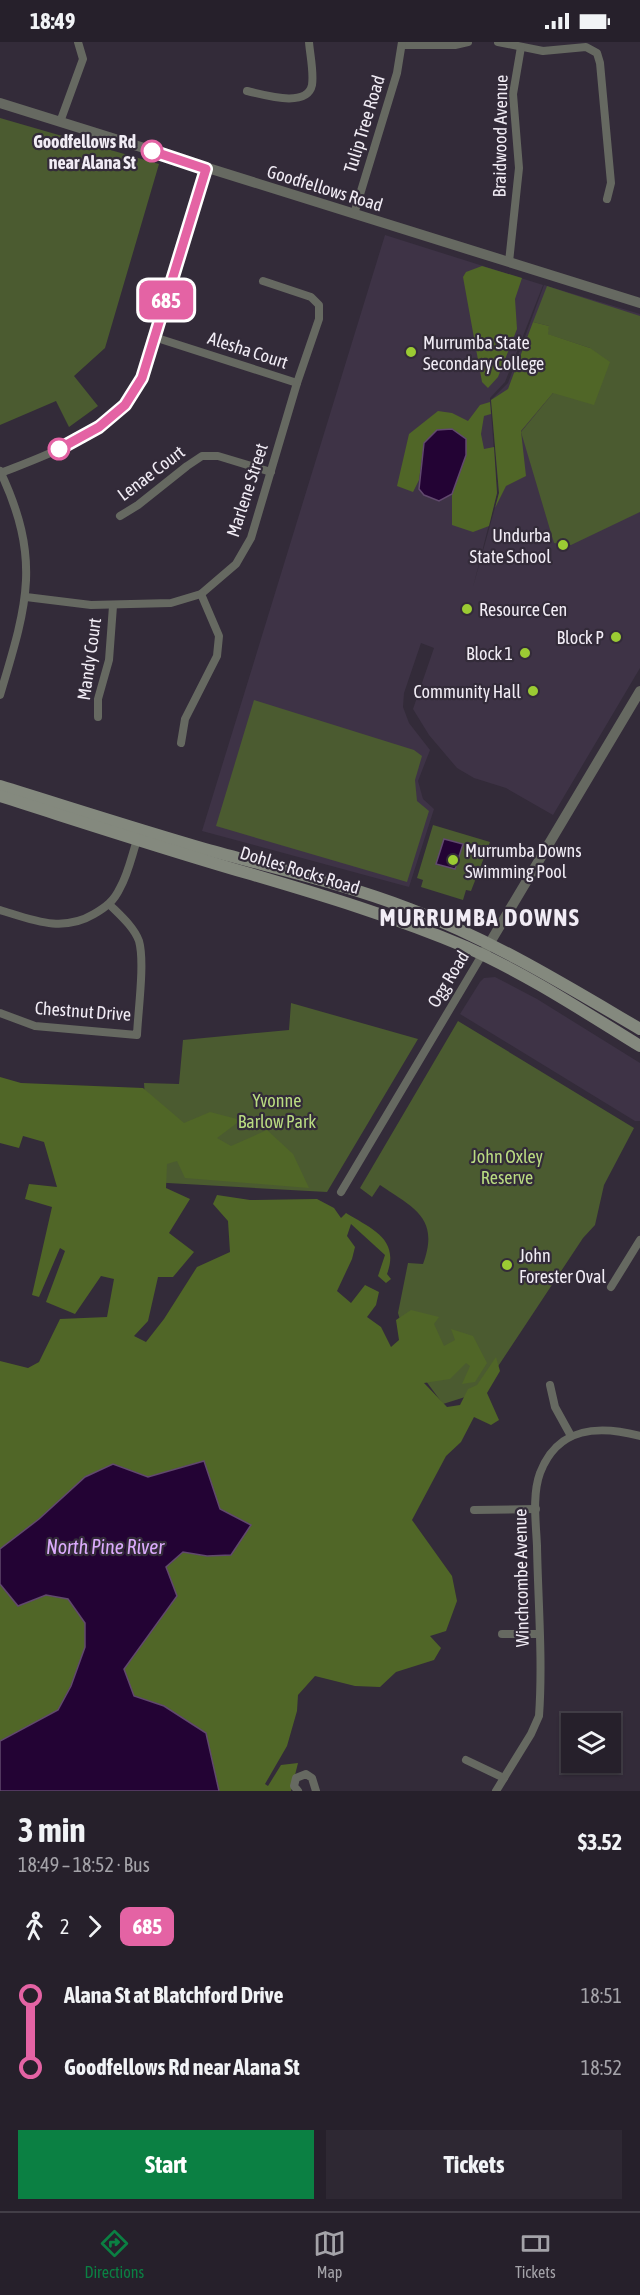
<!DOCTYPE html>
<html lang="en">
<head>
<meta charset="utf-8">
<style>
  body { margin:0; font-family:"Asap Condensed",sans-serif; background:#2e2833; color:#f1f3f6; height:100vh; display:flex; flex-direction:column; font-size:22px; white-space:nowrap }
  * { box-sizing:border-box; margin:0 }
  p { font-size:20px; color:#a4a3a9 }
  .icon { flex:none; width:33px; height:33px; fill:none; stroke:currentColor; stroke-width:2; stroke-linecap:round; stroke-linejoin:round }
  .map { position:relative; height:1749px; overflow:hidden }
  .panel { display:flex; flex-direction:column; background:#26202b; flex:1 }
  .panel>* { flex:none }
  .badge { padding:0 12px; border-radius:9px; font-size:21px; line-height:39px }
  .buttons { position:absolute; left:561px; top:1671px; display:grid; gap:12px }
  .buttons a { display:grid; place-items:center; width:60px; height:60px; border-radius:0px; background:#26202b; box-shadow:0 2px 4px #0004,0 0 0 2px #423e47; font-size:30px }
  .map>.badge { position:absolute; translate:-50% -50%; box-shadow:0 0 0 3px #fff }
  .legs { display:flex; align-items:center; gap:9px; height:66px; padding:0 18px; font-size:20px }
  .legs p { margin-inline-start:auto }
  .head { display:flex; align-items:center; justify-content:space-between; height:102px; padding:0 18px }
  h1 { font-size:33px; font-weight:700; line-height:45px }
  .action { display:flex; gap:12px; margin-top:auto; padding:12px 18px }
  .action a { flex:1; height:69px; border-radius:0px; background:#0b8043; color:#fff; font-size:24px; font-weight:700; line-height:69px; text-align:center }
  .action a+a { background:#2e2833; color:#f1f3f6 }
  ul { padding:0 18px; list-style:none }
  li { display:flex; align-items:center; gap:21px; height:72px; font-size:22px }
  li i { display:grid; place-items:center; width:9px; height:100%; margin:0 8px; background:currentColor }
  li i::after { content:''; width:15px; height:15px; margin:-8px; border:4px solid; border-radius:50%; background:#26202b }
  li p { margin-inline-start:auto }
  li:first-child i { background:linear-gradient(#0000 50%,currentColor 0) }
  li:last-child i { background:linear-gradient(currentColor 50%,#0000 0) }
  .status { display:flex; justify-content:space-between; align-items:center; height:42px; padding:0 30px; background:#26202b; direction:ltr }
  .status svg { height:16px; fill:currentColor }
  .tabs { display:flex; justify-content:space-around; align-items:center; height:84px; border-top:2px solid #423e47; background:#26202b; font-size:16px; color:#a4a3a9 }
  .tabs a { display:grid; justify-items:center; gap:3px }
  .tabs .selected { color:#0b8043 }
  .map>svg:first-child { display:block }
  .built { fill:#3e3346 }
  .green { fill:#4b5b30 }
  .forest { fill:#506627 }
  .water { fill:#230334; stroke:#61496e; stroke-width:1.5 }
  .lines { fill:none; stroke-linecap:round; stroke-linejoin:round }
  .minor { stroke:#666961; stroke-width:8 }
  .tertiary { stroke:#666961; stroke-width:10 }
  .secondary { stroke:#84897e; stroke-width:12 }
  .line-1-casing { stroke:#fff; stroke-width:14 }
  .line-1 { stroke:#e463a4; stroke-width:9 }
  .stop-1-dot { fill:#fff; stroke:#e463a4; stroke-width:3 }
  .poi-dot { fill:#9bcb33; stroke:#332b39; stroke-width:2 }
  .labels { text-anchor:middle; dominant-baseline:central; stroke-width:4.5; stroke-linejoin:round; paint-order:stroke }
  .street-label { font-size:18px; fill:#f1ecf5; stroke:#332b39 }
  .stop-label { font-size:18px; font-weight:bold; fill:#f1ecf5; stroke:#332b39; text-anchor:end }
  .poi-label { font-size:18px; fill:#f1ecf5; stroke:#332b39; text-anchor:start }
  .park-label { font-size:18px; fill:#b9db81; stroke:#332b39 }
  .water-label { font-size:20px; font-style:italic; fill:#dbabfc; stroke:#332b39 }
  .district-label { font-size:24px; font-weight:bold; letter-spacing:1.5px; fill:#f1ecf5; stroke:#332b39 }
</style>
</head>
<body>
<div class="status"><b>18:49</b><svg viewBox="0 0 49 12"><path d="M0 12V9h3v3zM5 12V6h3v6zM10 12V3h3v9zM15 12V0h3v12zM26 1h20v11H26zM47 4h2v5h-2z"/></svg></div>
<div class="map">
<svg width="640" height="1749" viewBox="0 0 640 1749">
  <rect width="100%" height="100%" fill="#332b39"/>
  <!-- built -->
  <g class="built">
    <path d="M385,193L543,243L505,340L490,356L497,451L473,545L499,451L491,358L508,341L544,243L640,272V626L553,773L506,746L474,736L457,726L429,693L413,667L434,606L421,601L404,651L403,665L409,681L430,708L418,739L423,757L434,767L409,845L202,789Z"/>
    <path d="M495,935L537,957L640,1021V1079H635L460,972L480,940L484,936Z"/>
  </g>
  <!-- green -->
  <g class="green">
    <path d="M0,76L159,122L105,306L74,334L98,364L69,385L56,359L0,383Z"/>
    <path d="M547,244L640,274V470L571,503L554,501L521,390L590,306L547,292L549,284L533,280Z"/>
    <path d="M254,658L414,708L422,714L415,738L417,759L429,769L407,840L216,784Z"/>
    <path d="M433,783L490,800L471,849L466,848L463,858L421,845L423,838L417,836Z"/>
    <path d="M291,961L418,997L327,1150L150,1140L144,1041L179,1042L183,998L289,988Z"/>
    <path d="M458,979L634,1086L604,1143L595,1183L583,1196L481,1350L443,1362L414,1323L398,1271L408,1221L423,1222C440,1176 414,1166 380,1143L372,1155L360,1146Z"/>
  </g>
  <!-- forest -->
  <g class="forest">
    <path d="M482,224L522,236L515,257L517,287L498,335L488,346L482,340L463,235L466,230Z"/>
    <path d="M533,280L549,284L548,292L590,306L610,320L594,363L553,351L521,389L526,434L506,444L495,466L499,451L491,358L508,347Z"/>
    <path d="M490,360L491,372L484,374L481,392L484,407L494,405L497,451L489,484L473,490L452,483V452L466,413V397L424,401L419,438L413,450L397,444L409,392L438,369L452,371L468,379L480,363Z"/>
    <path d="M0,1035L21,1041L143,1046L184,1081L210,1070L241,1078L217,1096L231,1104L267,1088L293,1112L309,1146L185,1136L177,1119L167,1122L166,1146L190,1157L169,1191L194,1210L173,1235H158L148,1279L134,1294L146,1300L164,1277L197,1225L230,1210L228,1179L213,1162L217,1153L250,1158L317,1157L334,1166L341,1176L346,1171C372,1187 400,1197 387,1232L391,1237L386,1241L378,1234L385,1213L351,1182L347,1194L355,1205L352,1217L337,1249L351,1261L365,1243L379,1250L376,1263L367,1275L381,1285L391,1305L399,1298L396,1278L411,1268L439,1275L434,1282L444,1304L455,1298L451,1287L473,1294L487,1321L475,1340L462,1342L470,1324L466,1321L450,1337L424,1341L447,1365L460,1363L468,1347L477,1343L496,1315L500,1329L487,1351L499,1378L491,1383L474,1375L461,1400L446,1414L412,1478L452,1534L457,1559L446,1589L430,1594L441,1606L434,1618L396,1630L380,1645L355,1644L315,1634L298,1653L297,1669L287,1704L265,1742L268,1744L281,1723L298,1721L291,1749H219L206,1691L164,1664L134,1654L124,1627L177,1554L166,1525L183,1510L207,1514L250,1483L220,1467L204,1419L148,1435L113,1422L0,1507V1319L28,1326L39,1320L60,1277L107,1275L114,1237L101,1234L75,1272L46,1260L65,1209L60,1206L39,1255L32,1253L52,1165L25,1157L29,1142L57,1145L44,1100L23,1094L19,1106L0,1101Z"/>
    <path d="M0,1542L18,1564L46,1553L68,1557L85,1581V1605L71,1643L58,1668L0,1699Z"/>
  </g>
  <!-- water -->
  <g class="water">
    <path d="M452,387L466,397V413L452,452L439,459L424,453L419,447L424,401L437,388Z"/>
    <path d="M444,797L463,802L455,827L436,822Z"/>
    <path d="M204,1419L220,1467L251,1483L231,1513L207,1514L183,1510L166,1525L177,1554L124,1627L134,1654L164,1664L206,1691L219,1749H0V1699L58,1668L71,1644L85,1605V1581L68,1557L46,1553L18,1564L0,1542V1507L39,1477L85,1435L113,1422L148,1435Z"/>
  </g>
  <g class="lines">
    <!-- minor -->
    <g class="minor">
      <path d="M498,0L543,9L586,5L597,11L600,21L611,141L607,157"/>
      <path d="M402,3H455L468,0"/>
      <path d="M247,49C262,52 307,67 312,43C314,30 310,13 309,0"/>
      <path d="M60,80L83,17L78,0"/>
      <path d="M354,172L397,31L402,0"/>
      <path d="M509,220L519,126L513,52L521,5"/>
      <path d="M154,295L297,341"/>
      <path d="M0,429C42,518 27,563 0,653"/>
      <path d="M1,431C44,414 91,398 123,364C131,356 136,345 142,337L206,127"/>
      <path d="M120,474L138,463L187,424L202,414H218L271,430"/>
      <path d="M26,555L91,563L171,561L201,552L236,522L251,496L297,341L319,277V263L311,255L263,239"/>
      <path d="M98,675V657L109,618L113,564"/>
      <path d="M181,701L185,677L217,614L219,594L201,552"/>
      <path d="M0,868C33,878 62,891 94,872C106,865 114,859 120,846C128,832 132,813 137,798"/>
      <path d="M0,971L35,984L137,993C138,969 145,920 139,899C134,885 120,873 110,863"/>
      <path d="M341,1150L482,913"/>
      <path d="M611,1245L640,1198"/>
      <path d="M550,1343L555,1365L571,1394"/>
      <path d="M474,1468L536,1467"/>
      <path d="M502,1592H538"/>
      <path d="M466,1718L504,1736"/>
      <path d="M298,1749L294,1744L296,1736L306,1732L312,1736L316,1749"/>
      <path d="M496,1749L531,1692L539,1674C543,1619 538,1559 537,1504C536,1481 532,1453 540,1431C558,1384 599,1383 640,1394"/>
    </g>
    <!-- tertiary -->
    <g class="tertiary">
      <path d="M0,61L640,261"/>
      <path d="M485,909L640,649"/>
    </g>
    <!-- secondary -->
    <g class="secondary">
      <path d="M0,744C68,765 136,787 205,807C273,826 343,841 410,867C492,898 565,943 640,987"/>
      <path d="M0,754C82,780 164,807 247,831C322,853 395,875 466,905C527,932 583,969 640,1004"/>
    </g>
  </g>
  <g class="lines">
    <defs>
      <path id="line-1" d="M59,407L99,385L125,363L142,336L206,127L152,109"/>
    </defs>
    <!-- line-1 casing -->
    <use href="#line-1" class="line-1-casing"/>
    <!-- line-1 -->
    <use href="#line-1" class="line-1"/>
  </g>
  <!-- markers -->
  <g class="stop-1-dot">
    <circle cx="152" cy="109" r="10"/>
    <circle cx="59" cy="407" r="10"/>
  </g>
  <g class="poi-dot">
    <circle cx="411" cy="310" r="6"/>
    <circle cx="563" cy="503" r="6"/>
    <circle cx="467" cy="567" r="6"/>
    <circle cx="616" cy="595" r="6"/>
    <circle cx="525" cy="611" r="6"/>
    <circle cx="533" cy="649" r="6"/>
    <circle cx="453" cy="818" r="6"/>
    <circle cx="507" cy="1223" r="6"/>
  </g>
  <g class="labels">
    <!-- street labels -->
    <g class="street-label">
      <text transform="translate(364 82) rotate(-73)">Tulip Tree Road</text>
      <text transform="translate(500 94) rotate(-89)">Braidwood Avenue</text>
      <text transform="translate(325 146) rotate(17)">Goodfellows Road</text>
      <text transform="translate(248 308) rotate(18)">Alesha Court</text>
      <text transform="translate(151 431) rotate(-37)">Lenae Court</text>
      <text transform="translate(247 448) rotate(-72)">Marlene Street</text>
      <text transform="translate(89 617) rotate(-82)">Mandy Court</text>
      <text transform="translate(300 828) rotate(17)">Dohles Rocks Road</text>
      <text transform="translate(448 937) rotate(-59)">Ogg Road</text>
      <text transform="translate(83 969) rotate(4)">Chestnut Drive</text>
      <text transform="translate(521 1536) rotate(-91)">Winchcombe Avenue</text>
    </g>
    <!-- stop labels -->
    <g class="stop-label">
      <text x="136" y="99">Goodfellows Rd<tspan x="136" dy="21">near Alana St</tspan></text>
    </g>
    <!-- poi labels -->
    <g class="poi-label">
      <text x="423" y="300">Murrumba State<tspan x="423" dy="21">Secondary College</tspan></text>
      <text x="551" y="493" text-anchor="end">Undurba<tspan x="551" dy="21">State School</tspan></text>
      <text x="479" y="567">Resource Cen</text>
      <text x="604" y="595" text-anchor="end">Block P</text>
      <text x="513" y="611" text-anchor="end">Block 1</text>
      <text x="521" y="649" text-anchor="end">Community Hall</text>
      <text x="465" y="808">Murrumba Downs<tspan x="465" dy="21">Swimming Pool</tspan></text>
      <text x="519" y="1213">John<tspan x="519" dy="21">Forester Oval</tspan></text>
    </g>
    <!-- park labels -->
    <g class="park-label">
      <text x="277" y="1058">Yvonne<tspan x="277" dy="21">Barlow Park</tspan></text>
      <text x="507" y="1114">John Oxley<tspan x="507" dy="21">Reserve</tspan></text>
    </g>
    <!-- water labels -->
    <g class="water-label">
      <text x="105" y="1504">North Pine River</text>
    </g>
    <!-- district labels -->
    <g class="district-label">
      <text x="480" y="875">MURRUMBA DOWNS</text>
    </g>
  </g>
</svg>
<div class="buttons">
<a><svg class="icon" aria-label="layers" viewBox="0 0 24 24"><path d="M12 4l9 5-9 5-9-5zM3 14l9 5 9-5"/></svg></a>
</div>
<b class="badge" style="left:166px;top:258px;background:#e463a4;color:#fff">685</b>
</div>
<section class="panel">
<div class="head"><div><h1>3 min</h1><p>18:49 – 18:52 · Bus</p></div><b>$3.52</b></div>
<div class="legs"><svg class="icon" aria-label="walk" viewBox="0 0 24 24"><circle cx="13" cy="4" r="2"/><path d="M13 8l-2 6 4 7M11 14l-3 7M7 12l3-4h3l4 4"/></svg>2<svg class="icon" aria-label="forward" viewBox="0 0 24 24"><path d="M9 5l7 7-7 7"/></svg><b class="badge" style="background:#e463a4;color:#fff">685</b></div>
<ul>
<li><i style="color:#e463a4"></i><b>Alana St at Blatchford Drive</b><p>18:51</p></li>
<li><i style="color:#e463a4"></i><b>Goodfellows Rd near Alana St</b><p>18:52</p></li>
</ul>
<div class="action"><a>Start</a><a>Tickets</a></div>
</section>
<nav class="tabs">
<a class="selected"><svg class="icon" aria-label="directions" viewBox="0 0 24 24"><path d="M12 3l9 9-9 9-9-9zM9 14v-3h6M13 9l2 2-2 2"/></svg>Directions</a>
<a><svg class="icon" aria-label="map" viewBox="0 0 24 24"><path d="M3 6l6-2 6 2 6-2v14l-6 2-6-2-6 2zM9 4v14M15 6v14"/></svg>Map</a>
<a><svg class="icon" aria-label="tickets" viewBox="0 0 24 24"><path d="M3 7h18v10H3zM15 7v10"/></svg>Tickets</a>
</nav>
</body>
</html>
